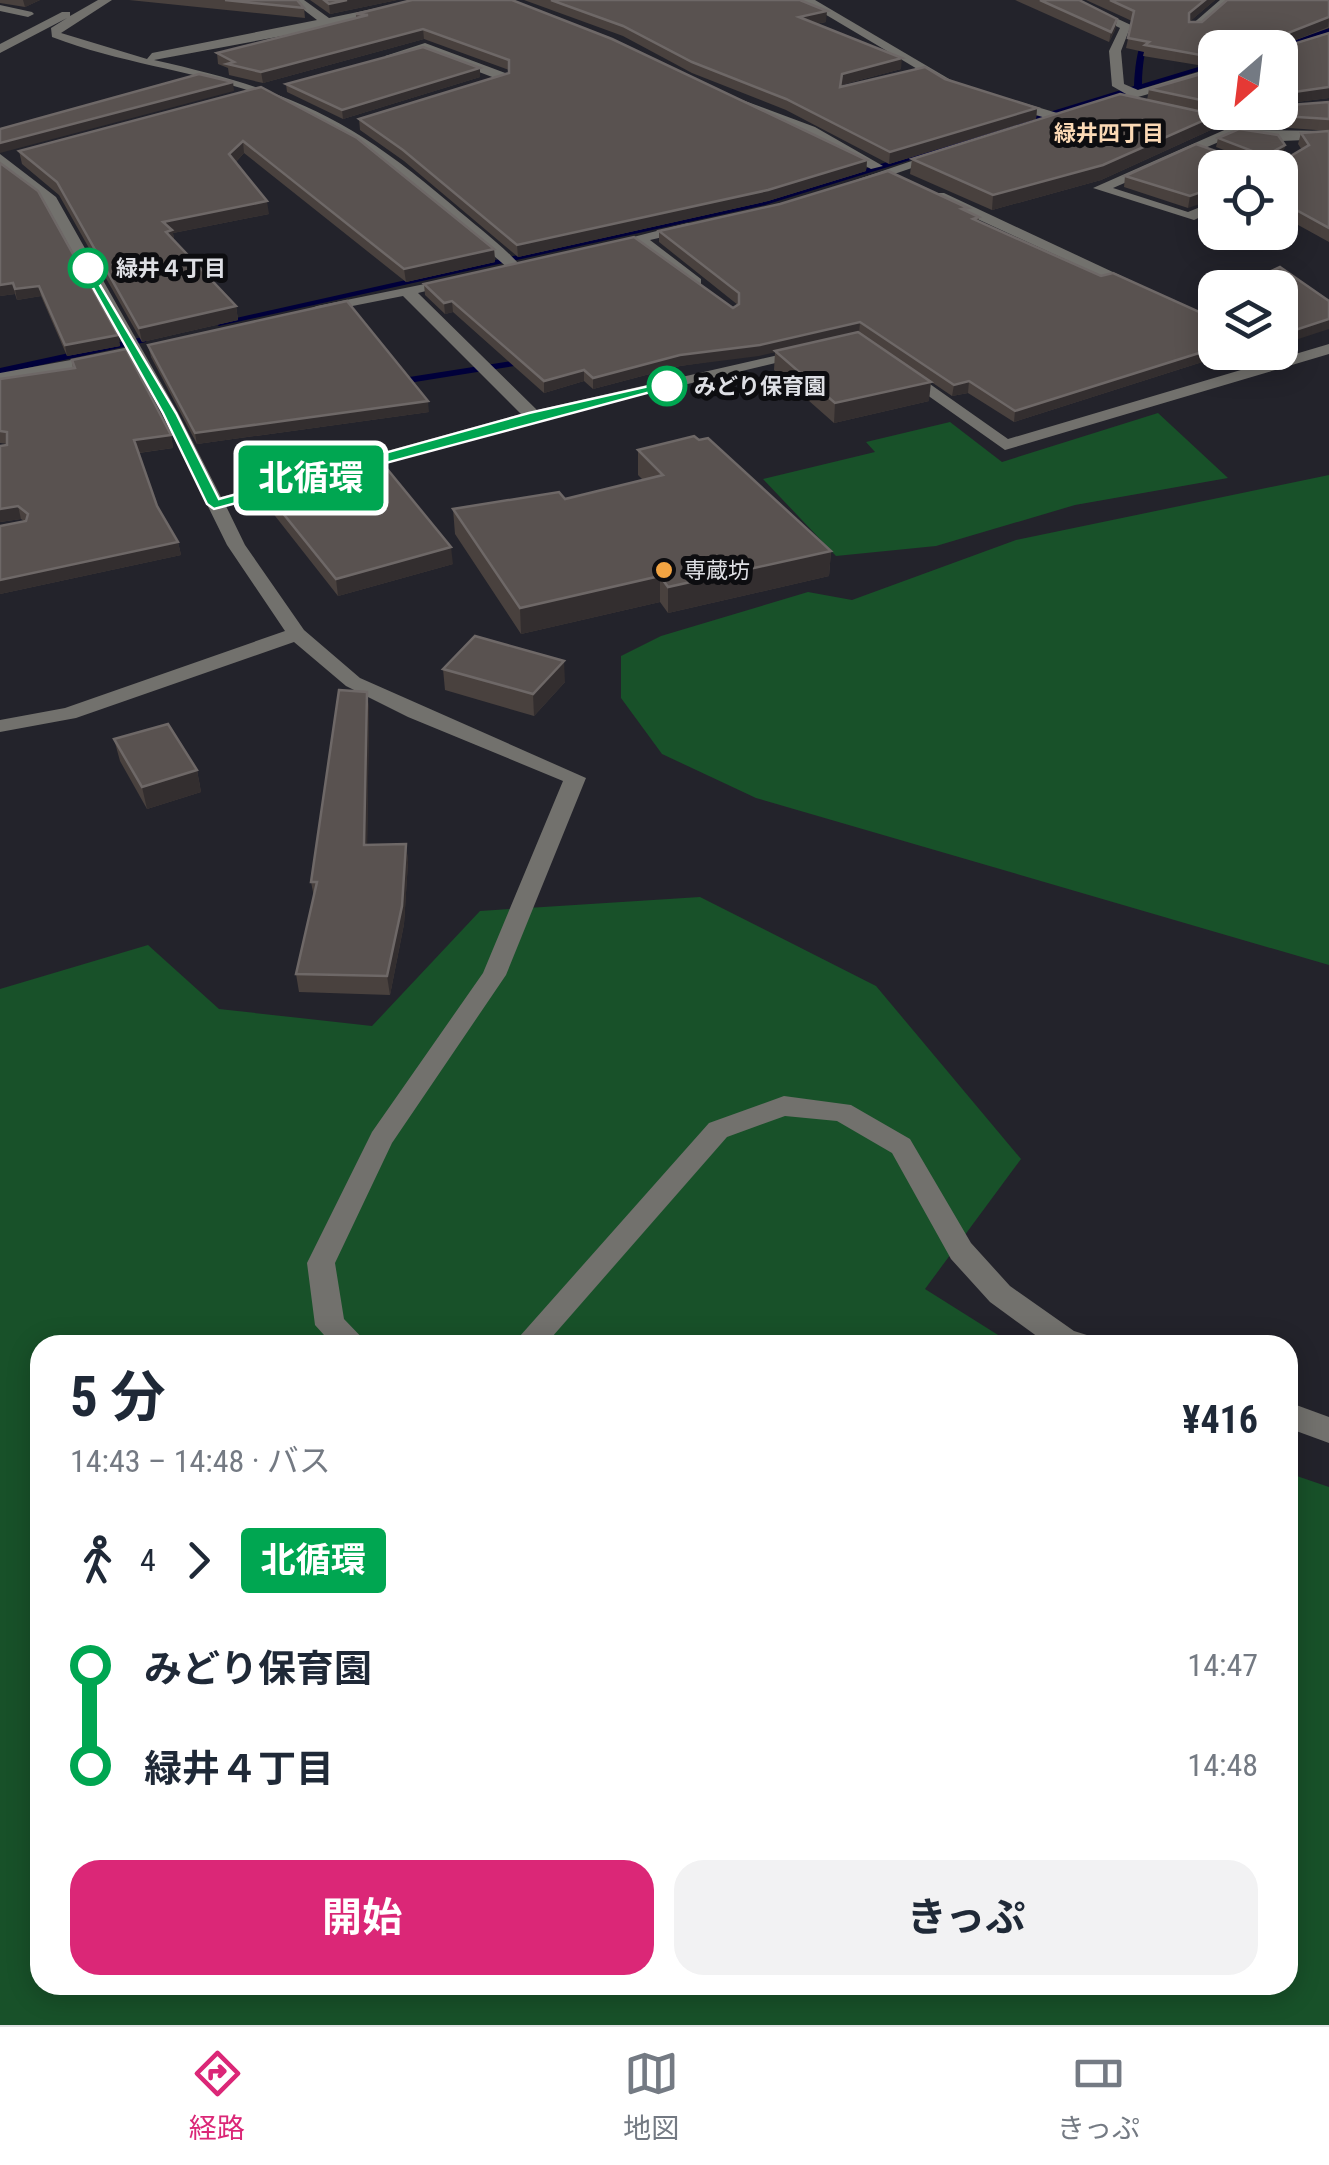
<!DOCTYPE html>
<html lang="ja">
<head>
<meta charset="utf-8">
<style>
  body { margin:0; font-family:"Roboto Condensed","Noto Sans JP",sans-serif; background:#f2f2f3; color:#1f2937; height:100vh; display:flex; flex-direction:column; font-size:38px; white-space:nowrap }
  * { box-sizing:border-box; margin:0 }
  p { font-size:32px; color:#747a83 }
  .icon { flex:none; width:55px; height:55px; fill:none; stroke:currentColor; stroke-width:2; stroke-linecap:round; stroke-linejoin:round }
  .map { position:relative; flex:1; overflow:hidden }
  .sheet { position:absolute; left:30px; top:1335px; width:1268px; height:660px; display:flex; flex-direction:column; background:#fff; border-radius:30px; box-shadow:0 5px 25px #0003 }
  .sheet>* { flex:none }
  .badge { padding:0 20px; border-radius:8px; font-size:35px; line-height:65px }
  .needle { width:65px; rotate:208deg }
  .buttons { position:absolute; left:1198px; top:30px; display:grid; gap:20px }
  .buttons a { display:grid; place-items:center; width:100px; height:100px; border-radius:20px; background:#fff; box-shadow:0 5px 25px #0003; font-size:50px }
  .map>.badge { position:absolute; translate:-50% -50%; box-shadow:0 0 0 5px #fff }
  .legs { display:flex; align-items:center; gap:15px; height:110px; padding:0 40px; font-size:32px }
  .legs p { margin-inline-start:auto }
  .overview { display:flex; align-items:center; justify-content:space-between; height:170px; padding:0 40px }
  h1 { font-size:55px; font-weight:700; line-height:75px }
  .action { display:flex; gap:20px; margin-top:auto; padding:20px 40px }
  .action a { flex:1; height:115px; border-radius:30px; background:#db2777; color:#fff; font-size:40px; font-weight:700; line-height:115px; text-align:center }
  .action a+a { background:#f2f2f3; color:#1f2937 }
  ul { padding:0 40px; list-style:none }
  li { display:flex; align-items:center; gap:35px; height:100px; font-size:38px }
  li i { display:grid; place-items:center; width:15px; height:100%; margin:0 12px; background:currentColor }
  li i::after { content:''; width:25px; height:25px; margin:-12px; border:8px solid; border-radius:50%; background:#fff }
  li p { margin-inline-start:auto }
  li:first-child i { background:linear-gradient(#0000 50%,currentColor 0) }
  li:last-child i { background:linear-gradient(currentColor 50%,#0000 0) }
  .tab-bar { display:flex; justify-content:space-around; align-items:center; height:140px; border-top:2px solid #e0e1e3; background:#fff; font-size:28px; color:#747a83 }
  .tab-bar a { display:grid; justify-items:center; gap:5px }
  .tab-bar .active { color:#db2777 }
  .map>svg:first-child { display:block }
  .green { fill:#185129 }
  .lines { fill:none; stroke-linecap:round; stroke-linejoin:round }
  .stream { fill:#00003a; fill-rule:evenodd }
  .minor { fill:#72716d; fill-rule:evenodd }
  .wall { fill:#49413e }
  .shaded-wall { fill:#332e2f }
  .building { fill:#595250; stroke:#6e6867; stroke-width:2.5 }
  .line-1 { fill:#00a651; stroke:#fff; stroke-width:2.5 }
  .stop-1-dot { fill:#fff; stroke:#00a651; stroke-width:5 }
  .poi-dot { fill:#f3a442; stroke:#0d0d10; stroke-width:4 }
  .labels { text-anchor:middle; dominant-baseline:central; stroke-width:10; stroke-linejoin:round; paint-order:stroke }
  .far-neighbourhood-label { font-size:22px; font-weight:bold; fill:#fbd9b5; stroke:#0d0d10 }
  .far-stop-label { font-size:22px; font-weight:bold; fill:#dedfe4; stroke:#0d0d10; text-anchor:start }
  .far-poi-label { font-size:22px; fill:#dedfe4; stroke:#0d0d10; text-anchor:start }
</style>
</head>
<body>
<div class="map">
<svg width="1329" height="2025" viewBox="0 0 1329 2025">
  <rect width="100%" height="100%" fill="#23232b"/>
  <!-- green -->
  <g class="green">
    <path d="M1158,413L1228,478L1075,505L936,546L836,556L763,479L875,452L866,442L950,422L1002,462Z"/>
    <path d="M1329,475V965L756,798L662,754L621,698V656L661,636L808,592L852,600L1016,540Z"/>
    <path d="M700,897L876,986L1021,1159L925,1289L1014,1345H40V1985H1288V1473L1329,1487V2025H0V989L148,945L219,1009L372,1026L480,911Z"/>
  </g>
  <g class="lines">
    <!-- stream -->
    <g class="stream">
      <path d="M1165,0H1172C1150,30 1143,46 1142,84L1215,62V66L765,205L219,326L214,323L760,201L1134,86C1136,48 1142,30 1165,0Z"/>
      <path d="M1329,28V32L1278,48H1266Z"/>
      <path d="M143,337L146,338V342L0,374V368Z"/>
      <path d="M530,358L535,361L533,363L390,386L385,383L390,380Z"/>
    </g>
    <!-- minor -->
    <g class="minor">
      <path d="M98,0H112L61,33L147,59L152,53L317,20L291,0H304L329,18L415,0H438L330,27L154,60C287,90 347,115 452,205C475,225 501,244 521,266L509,269C432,203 357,127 259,94C191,70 119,63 52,37L51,28L67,18L0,53V44L62,12H70V16Z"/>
      <path d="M801,0H815L956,83L946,86Z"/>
      <path d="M1062,0H1077L1131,25L1121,51L1124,84L1138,90L1215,67V75L1096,109V103L1126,94L1112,86L1109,51L1120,28Z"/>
      <path d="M1220,0H1233L1198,30H1190V26Z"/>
      <path d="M0,5L32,12L34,14L28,17L0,11Z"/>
      <path d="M425,43L508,74L510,77L500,80L424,51L391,60L385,56Z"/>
      <path d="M737,98L815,127L883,166L871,169L805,133L737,104Z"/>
      <path d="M1007,98L1064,115L1065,118L1059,122L1003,105Z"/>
      <path d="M1280,109L1282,115L1247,130L1329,131V139L1282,141L1244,136V131L1113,188L1188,212L1215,201V210L1194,220L1093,188L1265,112H1280Z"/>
      <path d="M938,152L950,155L862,185L850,182Z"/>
      <path d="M0,154L56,197L178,413L221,497L521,414L403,296L312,314V308L317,306L459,277V283L418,293L537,410L805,349L813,354L537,420L226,506L245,545L304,630L360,678L586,778L506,975L392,1143L335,1263L344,1319L369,1345H333L315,1325L307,1263L372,1132L483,973L563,781L408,717L346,686L294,642L76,718L0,732V720L65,708L285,631L227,545L162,413L43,199L0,165Z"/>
      <path d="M934,193H944L1147,288L1134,291L934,199Z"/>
      <path d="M688,223L695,227L693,230L650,240L701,279V285H691L636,243L605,250L598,246Z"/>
      <path d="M1329,344V354L1005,450L896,373L910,370L1008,439Z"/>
      <path d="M103,354L111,359L109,362L0,383V373Z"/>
      <path d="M784,1096L851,1105L910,1139L971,1243L1010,1286L1074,1331L1090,1336L1095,1345H1049L990,1302L951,1259L892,1153L837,1121L785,1116L727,1137L545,1345H512L709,1123Z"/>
      <path d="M1288,1402L1329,1417V1443L1288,1428Z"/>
    </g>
  </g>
  <!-- wall -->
  <g class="wall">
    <path d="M0,0H40L25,7L0,3Z"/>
    <path d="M129,0H297L304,8L305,18Z"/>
    <path d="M310,0H397L330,14Z"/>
    <path d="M412,0L867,160L866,171L768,201L518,257L404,161L360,130L359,119L509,73V70L424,39L263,83L229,75L228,68L218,64L217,53L356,18V14Z"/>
    <path d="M524,0H800L826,22L816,24L901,69L841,85V87L945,79L1037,108L1036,119L889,164L786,110L692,73L623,36Z"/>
    <path d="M1015,0H1079L1117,19L1115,30L1109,42Z"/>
    <path d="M1086,0H1215L1189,22H1202L1329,0V28L1285,44L1329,98L1280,104V48H1215L1204,66L1143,56L1144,52L1126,48L1132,21Z"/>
    <path d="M480,68V77L343,119L287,92L286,84Z"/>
    <path d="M1215,70V112H1258L1239,120L1216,115L1213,129L1101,180L992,210L910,174L912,159L1147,100L1149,89Z"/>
    <path d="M261,87L494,249L495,262L406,282L244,153L236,162L269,214L173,233L174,241L236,306L238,320L142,342L59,195L22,164L19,151Z"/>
    <path d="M1329,102V131L1264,126L1266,115Z"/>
    <path d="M1329,131V242L1280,215V168H1215L1188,208L1124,187L1125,176L1250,160L1216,147L1218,138L1285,145L1283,154L1271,160H1284L1302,150L1298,144L1301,133Z"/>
    <path d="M0,163L118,335L120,346L67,356L41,296L17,300L15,294L0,296Z"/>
    <path d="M1215,203V225L1201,220L1204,208Z"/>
    <path d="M968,212L979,217L978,222L1215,352H1257L1228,362L1218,357L1014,422L968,393L952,396L861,334L929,401L834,423L774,370L775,352L680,366L593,389L584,381L544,393L453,312L445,314L425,295L424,284L733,308L738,305L659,242V231Z"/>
    <path d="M1236,232H1258L1254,239Z"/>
    <path d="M1215,296V313L1209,309L1211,298Z"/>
    <path d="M148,345L429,412L197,444L151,357Z"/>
    <path d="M72,360L171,435L173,448L139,453L157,506L178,542L181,555L0,594V526L24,521L21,519L0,522L7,444L0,443V379L73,368Z"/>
    <path d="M638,450L831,551L829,576L668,613L660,602L521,634L455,534L453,509L565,499L643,480L638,475Z"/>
    <path d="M269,496L453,564L338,596L272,512Z"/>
    <path d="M443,669L565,682L534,716L445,690Z"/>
    <path d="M367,692L369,710L367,845L406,844L408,862L404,924L390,995L299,992L296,974L314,897L311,882Z"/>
    <path d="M114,739L197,770L201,792L147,809L120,761Z"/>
  </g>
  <!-- shaded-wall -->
  <g class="shaded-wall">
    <path d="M23,0H40L25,7Z"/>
    <path d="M347,0H397L330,14L329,4Z"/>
    <path d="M1205,0H1215L1188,23L1189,13Z"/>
    <path d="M827,11L826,22L799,27V17Z"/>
    <path d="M1329,17L1328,27L1276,48L1275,38Z"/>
    <path d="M1117,19L1115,30L1109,42L1111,32Z"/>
    <path d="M423,29L424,39L263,83L261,72Z"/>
    <path d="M1215,54V64L1204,66L1206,56Z"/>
    <path d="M902,58L901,69L841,85L842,74Z"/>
    <path d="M480,68V77L343,119L342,110Z"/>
    <path d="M233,82L234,91L0,153V143Z"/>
    <path d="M1329,87V98L1280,104V94L1284,92Z"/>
    <path d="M1037,108L1036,119L889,164L890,152Z"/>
    <path d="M1240,112H1258L1239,120Z"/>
    <path d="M1216,115L1213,129L1101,180L992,210L993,195Z"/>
    <path d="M243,141L244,153L231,167L229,154Z"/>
    <path d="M1285,145L1283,154L1263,165L1265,156Z"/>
    <path d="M867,160L866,171L768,201L518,257L517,245Z"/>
    <path d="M1215,187V199L1188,208L1190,196Z"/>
    <path d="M267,201L269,214L173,233L175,244L168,245L163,222Z"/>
    <path d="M494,249L495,262L406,282L404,269Z"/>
    <path d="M13,283L15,294L0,296V285Z"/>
    <path d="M39,286L41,296L17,300L15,289Z"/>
    <path d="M452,301L453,312L445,314L444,303Z"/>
    <path d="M236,306L238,320L142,342L139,328Z"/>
    <path d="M1329,319V329L1280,345V335Z"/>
    <path d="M860,322L859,333L759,356L680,366L593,389V378L680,355Z"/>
    <path d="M118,335L120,346L67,356L65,345Z"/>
    <path d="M1215,348V352H1219L1218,357L1014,422L1015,411Z"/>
    <path d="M1230,352H1257L1228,362Z"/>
    <path d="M584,370V381L544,393V381Z"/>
    <path d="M969,381L968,393L952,396L954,385Z"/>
    <path d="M931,382L929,401L834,423L835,403Z"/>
    <path d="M428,401L429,412L197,444L195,433Z"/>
    <path d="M171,435L173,448L137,453L134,440Z"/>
    <path d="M18,506L21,519L0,522V509Z"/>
    <path d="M178,542L181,555L0,594V580Z"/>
    <path d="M451,547L453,564L338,596L336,579Z"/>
    <path d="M831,551L829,576L668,613V587Z"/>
    <path d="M660,576V602L521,634L520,608Z"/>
    <path d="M564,661L565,682L534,716L533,694Z"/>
    <path d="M367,692L369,710L367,863L364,845Z"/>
    <path d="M197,770L201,792L147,809L142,787Z"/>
    <path d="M406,844L408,862L404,924L390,995L387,976Z"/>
  </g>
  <!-- building -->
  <g class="building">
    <path d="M225,0H297L304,8Z"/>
    <path d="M324,0H347L329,4Z"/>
    <path d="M412,0H512L612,39L867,160L768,190L517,245L403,150L359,119L509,73V60L423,29L261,72L227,64L234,62L217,53L368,15L356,14Z"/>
    <path d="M551,0H800L827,11L799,17L902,58L842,74L840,87L925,67L945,79L1037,108L890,152L786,99L692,62L623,26Z"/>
    <path d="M1040,0H1079L1117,19L1111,32Z"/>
    <path d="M1110,0H1205L1189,13V22H1202L1227,0H1329V17L1275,38L1287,46L1329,33V87L1280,94V48H1215V54L1206,56L1145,45L1149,42L1128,38L1134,11Z"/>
    <path d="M423,47L480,68L342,110L286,84Z"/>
    <path d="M1215,70V103L1149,89Z"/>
    <path d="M199,74L233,82L0,143V129Z"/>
    <path d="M261,87L357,138L494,249L404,269L243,141L229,154L267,201L163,222L172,230L166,232L236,306L139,328L57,182L19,151Z"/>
    <path d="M1120,94L1216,115L1103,165L993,195L912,159Z"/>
    <path d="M1329,102V119L1266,115L1272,112H1280V109L1290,105Z"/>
    <path d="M1239,129L1278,135L1285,145L1265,156L1218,138Z"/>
    <path d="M1329,131V228L1280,201V168H1215V187L1190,196L1125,176L1196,144L1241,160H1284L1309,145L1301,133Z"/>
    <path d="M0,163L38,191L118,335L65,345L39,286L15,289L13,283L0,285Z"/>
    <path d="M888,171L968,208L962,209L979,217L973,219L1101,276L1113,273L1215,319V348L1015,411L969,381L954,385L860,322L760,345L680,355L593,378L584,370L544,381L452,301L444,303L424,284L634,237L733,308L739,304V293L659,231L780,204Z"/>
    <path d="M1215,203V212L1204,208Z"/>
    <path d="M1280,267L1329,301V319L1280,335V288H1234Z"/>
    <path d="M347,301L428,401L195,433L148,345Z"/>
    <path d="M858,332L931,382L835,403L775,351Z"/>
    <path d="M126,349L171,435L134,440L157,506L178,542L0,580V526L26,521L28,514L18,506L0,509V446L7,445V432L0,431V379L75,368L72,360Z"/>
    <path d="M694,436L699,440L708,438L831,551L668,587L660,576L520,608L453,509L559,492L565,499L663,475L638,450Z"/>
    <path d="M388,470L451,547L336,579L269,496Z"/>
    <path d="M475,636L564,661L533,694L443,669Z"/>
    <path d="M339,690L367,692L364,845L406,844L402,906L387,976L296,974L317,882H311Z"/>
    <path d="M168,724L197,770L142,787L114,739Z"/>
  </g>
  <!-- line-1 -->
  <path class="line-1" d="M88,265L176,413L219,499L529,413L667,382L673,386L214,509L207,504L163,413L82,268Z"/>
  <!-- markers -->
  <g class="stop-1-dot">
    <circle cx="88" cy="268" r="18"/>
    <circle cx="667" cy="386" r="18"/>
  </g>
  <circle class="poi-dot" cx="664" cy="570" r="10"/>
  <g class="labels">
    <!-- far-neighbourhood labels -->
    <g class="far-neighbourhood-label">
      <text x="1109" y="133">緑井四丁目</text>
    </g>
    <!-- far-stop labels -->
    <g class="far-stop-label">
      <text x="116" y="268">緑井４丁目</text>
      <text x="694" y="386">みどり保育園</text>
    </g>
    <!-- far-poi labels -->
    <g class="far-poi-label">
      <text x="684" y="570">専蔵坊</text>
    </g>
  </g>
</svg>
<div class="buttons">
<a><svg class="needle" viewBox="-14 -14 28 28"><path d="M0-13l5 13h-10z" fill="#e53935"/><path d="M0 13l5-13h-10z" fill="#747a83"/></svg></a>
<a><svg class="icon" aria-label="locate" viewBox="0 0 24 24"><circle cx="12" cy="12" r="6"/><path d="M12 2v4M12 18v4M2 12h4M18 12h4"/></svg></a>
<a><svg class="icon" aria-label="layers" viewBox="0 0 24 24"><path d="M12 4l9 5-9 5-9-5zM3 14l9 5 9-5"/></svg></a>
</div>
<b class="badge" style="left:311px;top:478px;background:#00a651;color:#fff">北循環</b>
<section class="sheet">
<div class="overview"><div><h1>5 分</h1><p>14:43 – 14:48 · バス</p></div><b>¥416</b></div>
<div class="legs"><svg class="icon" aria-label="walk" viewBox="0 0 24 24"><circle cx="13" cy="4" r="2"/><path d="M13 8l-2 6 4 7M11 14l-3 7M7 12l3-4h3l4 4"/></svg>4<svg class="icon" aria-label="forward" viewBox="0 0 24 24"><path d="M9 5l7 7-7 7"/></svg><b class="badge" style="background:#00a651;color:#fff">北循環</b></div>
<ul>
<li><i style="color:#00a651"></i><b>みどり保育園</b><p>14:47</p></li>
<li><i style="color:#00a651"></i><b>緑井４丁目</b><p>14:48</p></li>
</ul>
<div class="action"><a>開始</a><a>きっぷ</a></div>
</section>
</div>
<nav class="tab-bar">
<a class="active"><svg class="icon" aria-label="directions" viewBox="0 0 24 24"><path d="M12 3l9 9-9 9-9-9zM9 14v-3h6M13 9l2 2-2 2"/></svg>経路</a>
<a><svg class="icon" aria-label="map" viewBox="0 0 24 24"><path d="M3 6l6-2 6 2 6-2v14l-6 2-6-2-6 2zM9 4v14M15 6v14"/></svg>地図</a>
<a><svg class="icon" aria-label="tickets" viewBox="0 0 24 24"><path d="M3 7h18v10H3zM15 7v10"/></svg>きっぷ</a>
</nav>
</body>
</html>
